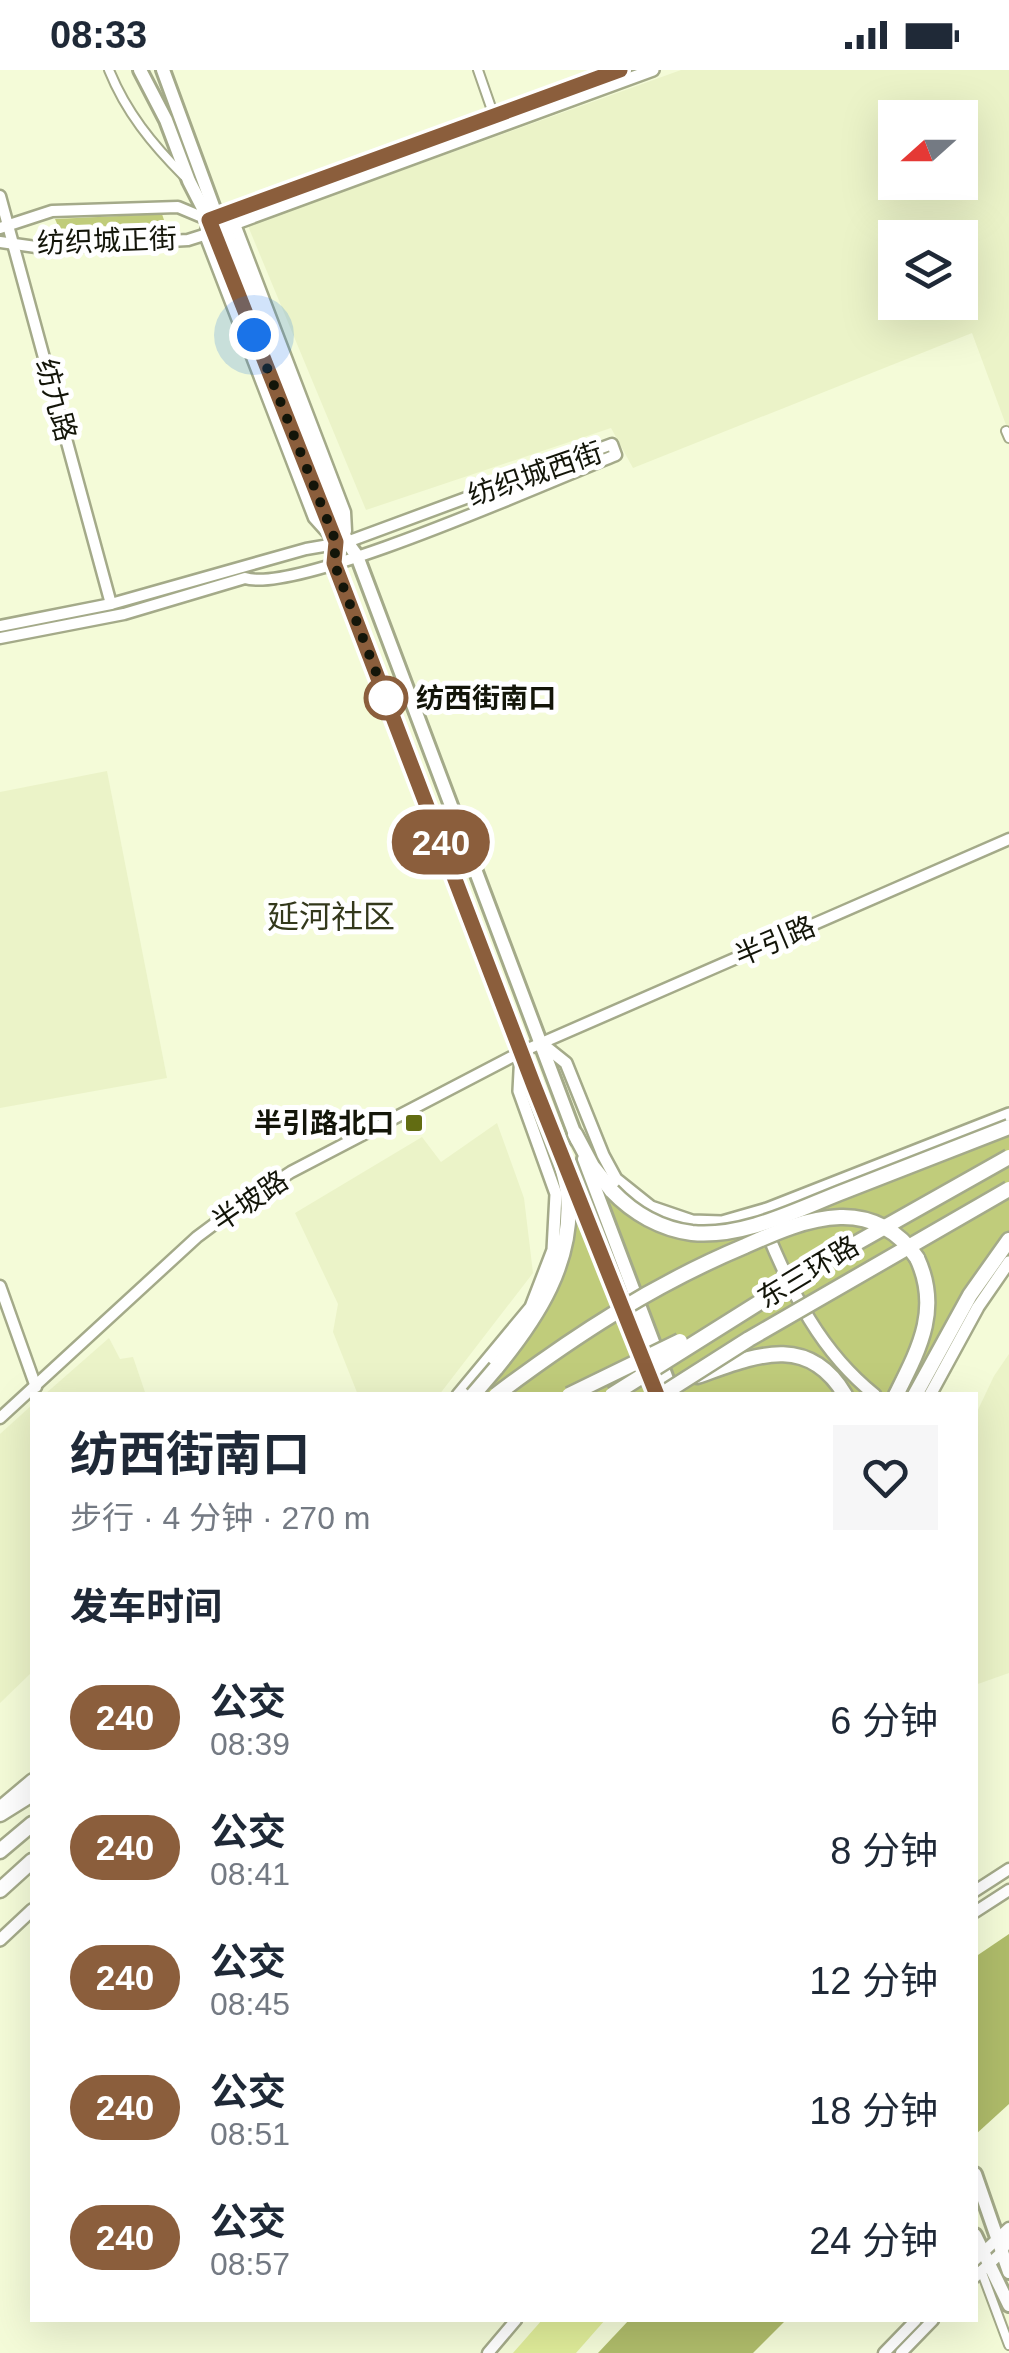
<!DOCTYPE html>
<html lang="zh">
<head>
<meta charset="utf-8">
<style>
  body { margin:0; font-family:Arial,"Noto Sans SC",sans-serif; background:#f6f6f7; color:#1f2937; height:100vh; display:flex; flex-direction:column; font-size:38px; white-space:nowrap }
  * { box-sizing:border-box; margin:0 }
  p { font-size:32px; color:#747a83 }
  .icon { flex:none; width:55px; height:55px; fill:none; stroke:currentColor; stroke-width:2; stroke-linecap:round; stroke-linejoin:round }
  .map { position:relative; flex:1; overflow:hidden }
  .panel { position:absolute; left:30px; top:1322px; width:948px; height:930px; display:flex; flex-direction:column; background:#fff; border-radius:0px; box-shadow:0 10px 40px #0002 }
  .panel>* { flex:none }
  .badge { padding:0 20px; border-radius:32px; font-size:35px; line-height:65px }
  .needle { width:65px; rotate:249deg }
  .fabs { position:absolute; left:878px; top:30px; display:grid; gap:20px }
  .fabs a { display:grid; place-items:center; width:100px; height:100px; border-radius:0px; background:#fff; box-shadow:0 10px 40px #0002; font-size:50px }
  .you { position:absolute; width:50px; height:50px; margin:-25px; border:8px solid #fff; border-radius:50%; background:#1a73e8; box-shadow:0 0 0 15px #1a73e833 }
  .map>.badge { position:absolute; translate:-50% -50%; box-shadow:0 0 0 5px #fff }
  h2 { padding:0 40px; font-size:38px; line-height:90px }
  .round { display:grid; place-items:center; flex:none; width:105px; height:105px; border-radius:0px; background:#f6f6f7 }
  .headline { display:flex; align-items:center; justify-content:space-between; height:170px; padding:0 40px }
  h1 { font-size:48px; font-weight:700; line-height:75px }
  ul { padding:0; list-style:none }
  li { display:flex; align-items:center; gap:30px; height:130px; padding:0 40px }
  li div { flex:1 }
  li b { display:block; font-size:38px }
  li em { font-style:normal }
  li .badge { min-width:110px; font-weight:700; text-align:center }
  .status { display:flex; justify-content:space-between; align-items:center; height:70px; padding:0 50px; background:#fff; direction:ltr }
  .status svg { height:28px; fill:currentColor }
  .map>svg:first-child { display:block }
  .built { fill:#ebf3c8; fill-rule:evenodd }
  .green { fill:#dfec99 }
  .forest { fill:#c0cc7b }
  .water { fill:#afbc6a }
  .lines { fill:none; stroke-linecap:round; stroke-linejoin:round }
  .minor-casing { stroke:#a4aa89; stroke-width:12 }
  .tertiary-casing { stroke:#a4aa89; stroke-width:15 }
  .secondary-casing { stroke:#a4aa89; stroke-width:16 }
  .primary-casing { stroke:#a4aa89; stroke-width:18 }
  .trunk-casing { stroke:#a4aa89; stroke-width:19 }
  .minor { stroke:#fff; stroke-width:8 }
  .tertiary { stroke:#fff; stroke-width:10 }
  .secondary { stroke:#fff; stroke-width:11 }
  .primary { stroke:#fff; stroke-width:12 }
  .trunk { stroke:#fff; stroke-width:14 }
  .trunk-bridge-casing { stroke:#a4aa89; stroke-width:19; stroke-linecap:butt }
  .trunk-bridge { stroke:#fff; stroke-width:14 }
  .line-casing { stroke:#fff; stroke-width:22 }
  .line { stroke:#8b5e3c; stroke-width:15 }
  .walk { stroke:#131509; stroke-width:10; stroke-dasharray:0 18 }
  .stop-dot { fill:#fff; stroke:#8b5e3c; stroke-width:5 }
  .poi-dot { fill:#626c12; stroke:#fff; stroke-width:4 }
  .labels { text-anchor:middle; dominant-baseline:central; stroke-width:10; stroke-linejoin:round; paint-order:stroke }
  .street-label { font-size:28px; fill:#131509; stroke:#fff }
  .stop-label { font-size:28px; font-weight:bold; fill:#131509; stroke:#fff; text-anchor:start }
  .poi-label { font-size:28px; font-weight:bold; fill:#131509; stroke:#fff; text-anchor:end }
  .quarter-label { font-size:32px; fill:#33381b; stroke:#fff }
</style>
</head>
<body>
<div class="status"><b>08:33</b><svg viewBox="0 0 49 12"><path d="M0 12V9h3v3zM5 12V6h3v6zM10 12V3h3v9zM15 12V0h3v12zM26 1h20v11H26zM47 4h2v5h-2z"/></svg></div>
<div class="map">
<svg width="1009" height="2283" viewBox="0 0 1009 2283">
  <rect width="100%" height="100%" fill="#f4fbd8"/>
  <!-- built -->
  <g class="built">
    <path d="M681,0H1009V363L972,263L633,398L611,358L366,440L248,156ZM895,48H960V112H895ZM895,168H960V232H895Z"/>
    <path d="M107,701L167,1008L0,1038V722Z"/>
    <path d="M497,1053L524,1128L533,1203L439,1325H358L333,1262L338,1234L295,1143L422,1067L441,1092Z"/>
    <path d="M109,1268L120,1289L133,1287L146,1325H44Z"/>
    <path d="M1009,1284V1603L975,1615V1346L994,1306Z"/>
    <path d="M32,1335V1602L0,1633V1364Z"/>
  </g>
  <!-- green -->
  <path class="green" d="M542,2250H605L576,2283H513Z"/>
  <!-- forest -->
  <g class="forest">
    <path d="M162,144L169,165L64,170L55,149Z"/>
    <path d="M1009,1062V1161L961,1227L908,1325H480L547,1237L562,1204L574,1136L606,1122L679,1165Z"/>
  </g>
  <!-- water -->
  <g class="water">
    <path d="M1009,1864V2034L975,2065V1887Z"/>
    <path d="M629,2250H786L753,2283H598Z"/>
  </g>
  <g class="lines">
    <defs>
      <g id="minor">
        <path d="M109,0C126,42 152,74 184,106"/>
        <path d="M478,0L494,46"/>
        <path d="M1006,361L1009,368"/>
        <path d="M981,2200L1009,2275"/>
      </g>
      <g id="tertiary">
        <path d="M0,126L111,534"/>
        <path d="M233,149L345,442L346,461"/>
        <path d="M0,158L52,141L178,137L209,150L205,165L314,448L332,468"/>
        <path d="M0,172L43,178L188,170L207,164"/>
        <path d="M0,556L111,534L306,479L347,472L612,374L616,385C552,410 297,525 245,508L124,544L0,568"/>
        <path d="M0,1216L36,1317"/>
        <path d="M0,1348L197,1167L240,1135L291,1102L521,982L1009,769"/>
        <path d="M975,1821L1009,1799"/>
        <path d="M975,1842L1009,1820"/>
        <path d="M975,2190L1009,2158"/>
        <path d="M975,2207L1001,2183L1009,2169"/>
        <path d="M488,2283L516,2250"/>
        <path d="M884,2283L916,2250"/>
        <path d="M901,2283L933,2250"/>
      </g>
      <g id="secondary">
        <path d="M211,150L620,0"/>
        <path d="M220,159L653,0"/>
        <path d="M541,973L566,993L603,1085L616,1109L651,1137L692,1151L722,1152L767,1139L1009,1044"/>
        <path d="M766,1160C792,1223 820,1281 875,1325"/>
        <path d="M458,1325L531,1237L553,1180L556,1124L519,1021L521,982"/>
        <path d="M930,1325L978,1237L1009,1192"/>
        <path d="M0,1737L32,1710"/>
        <path d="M0,1870L32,1840"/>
      </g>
      <g id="primary">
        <path d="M140,0L166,50L189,111L209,150L336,472L334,493L551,1058"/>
        <path d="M163,0L217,147L225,157L347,472L357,486L577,1070"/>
        <path d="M584,1089L673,1325"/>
        <path d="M566,1095L657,1325"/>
        <path d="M975,2104L1009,2202"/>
        <path d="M975,2165L1009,2235"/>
      </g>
      <g id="trunk">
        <path d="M575,1064L592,1096L612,1121"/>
        <path d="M496,1298C537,1248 574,1192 568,1124C565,1099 554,1074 547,1050"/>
        <path d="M697,1306C752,1287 807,1261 845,1325"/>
        <path d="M896,1325C919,1279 941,1239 917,1188"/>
        <path d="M915,1325L970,1225L1009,1170"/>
        <path d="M0,1744L32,1724"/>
        <path d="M0,1781L32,1754"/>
        <path d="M0,1820L32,1791"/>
      </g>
    </defs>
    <!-- minor casing -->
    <use href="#minor" class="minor-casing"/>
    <!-- tertiary casing -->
    <use href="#tertiary" class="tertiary-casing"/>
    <!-- secondary casing -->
    <use href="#secondary" class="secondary-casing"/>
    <!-- primary casing -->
    <use href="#primary" class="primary-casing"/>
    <!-- trunk casing -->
    <use href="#trunk" class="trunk-casing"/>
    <!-- minor -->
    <use href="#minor" class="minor"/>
    <!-- tertiary -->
    <use href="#tertiary" class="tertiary"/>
    <!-- secondary -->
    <use href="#secondary" class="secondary"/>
    <!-- primary -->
    <use href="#primary" class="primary"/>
    <!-- trunk -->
    <use href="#trunk" class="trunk"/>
    <defs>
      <g id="trunk-bridge">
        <path d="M612,1121C633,1143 661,1159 692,1163C744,1168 798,1139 845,1121C900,1100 954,1078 1009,1057"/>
        <path d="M473,1325L496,1298"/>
        <path d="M496,1325C574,1266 654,1214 745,1176C774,1163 807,1148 840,1147C872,1146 899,1161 917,1188"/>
        <path d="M569,1325L680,1271"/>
        <path d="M612,1325L830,1188L1009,1087"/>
        <path d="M661,1325L749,1269L1009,1119"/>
      </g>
    </defs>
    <!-- trunk-bridge casing -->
    <use href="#trunk-bridge" class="trunk-bridge-casing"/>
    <!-- trunk-bridge -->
    <use href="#trunk-bridge" class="trunk-bridge"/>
  </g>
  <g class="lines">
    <defs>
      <path id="line" d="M620,0L209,150L336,472L334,493L534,1016L657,1325"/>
    </defs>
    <!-- line casing -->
    <use href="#line" class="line-casing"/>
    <!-- line -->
    <use href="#line" class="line"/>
    <!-- walk -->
    <path class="walk" d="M254,265L336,472L334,493L386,628"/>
  </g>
  <!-- markers -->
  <circle class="stop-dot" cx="386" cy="628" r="20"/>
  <rect class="poi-dot" x="404" y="1043" width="20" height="20" rx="5"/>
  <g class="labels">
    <!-- street labels -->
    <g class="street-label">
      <text transform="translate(107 171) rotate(-2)">纺织城正街</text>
      <text transform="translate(56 330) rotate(75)">纺九路</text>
      <text transform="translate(535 404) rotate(-19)">纺织城西街</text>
      <text transform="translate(775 871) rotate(-23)">半引路</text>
      <text transform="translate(250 1131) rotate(-34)">半坡路</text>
      <text transform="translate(808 1202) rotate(-31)">东三环路</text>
    </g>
    <!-- stop labels -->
    <g class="stop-label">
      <text x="416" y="628">纺西街南口</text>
    </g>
    <!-- poi labels -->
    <g class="poi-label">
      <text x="394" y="1053">半引路北口</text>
    </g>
    <!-- quarter labels -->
    <g class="quarter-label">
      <text x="331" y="847">延河社区</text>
    </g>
  </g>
</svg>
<div class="fabs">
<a><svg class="needle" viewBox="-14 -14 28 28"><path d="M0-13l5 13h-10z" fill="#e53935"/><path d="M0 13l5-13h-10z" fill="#747a83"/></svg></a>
<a><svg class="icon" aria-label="layers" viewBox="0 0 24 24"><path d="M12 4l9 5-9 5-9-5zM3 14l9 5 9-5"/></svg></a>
</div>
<div class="you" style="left:254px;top:265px"></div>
<b class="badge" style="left:441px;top:772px;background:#8b5e3c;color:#fff">240</b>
<section class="panel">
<div class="headline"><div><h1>纺西街南口</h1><p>步行 · 4 分钟 · 270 m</p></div><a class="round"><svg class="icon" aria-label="heart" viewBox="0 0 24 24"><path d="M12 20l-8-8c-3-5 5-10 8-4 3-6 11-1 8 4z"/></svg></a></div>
<h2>发车时间</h2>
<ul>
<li><span class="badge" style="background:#8b5e3c;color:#fff">240</span><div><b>公交</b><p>08:39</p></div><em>6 分钟</em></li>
<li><span class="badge" style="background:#8b5e3c;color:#fff">240</span><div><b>公交</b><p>08:41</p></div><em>8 分钟</em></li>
<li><span class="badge" style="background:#8b5e3c;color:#fff">240</span><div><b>公交</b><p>08:45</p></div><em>12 分钟</em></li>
<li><span class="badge" style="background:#8b5e3c;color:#fff">240</span><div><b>公交</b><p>08:51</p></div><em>18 分钟</em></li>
<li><span class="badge" style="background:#8b5e3c;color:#fff">240</span><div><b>公交</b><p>08:57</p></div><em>24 分钟</em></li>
</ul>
</section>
</div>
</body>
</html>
